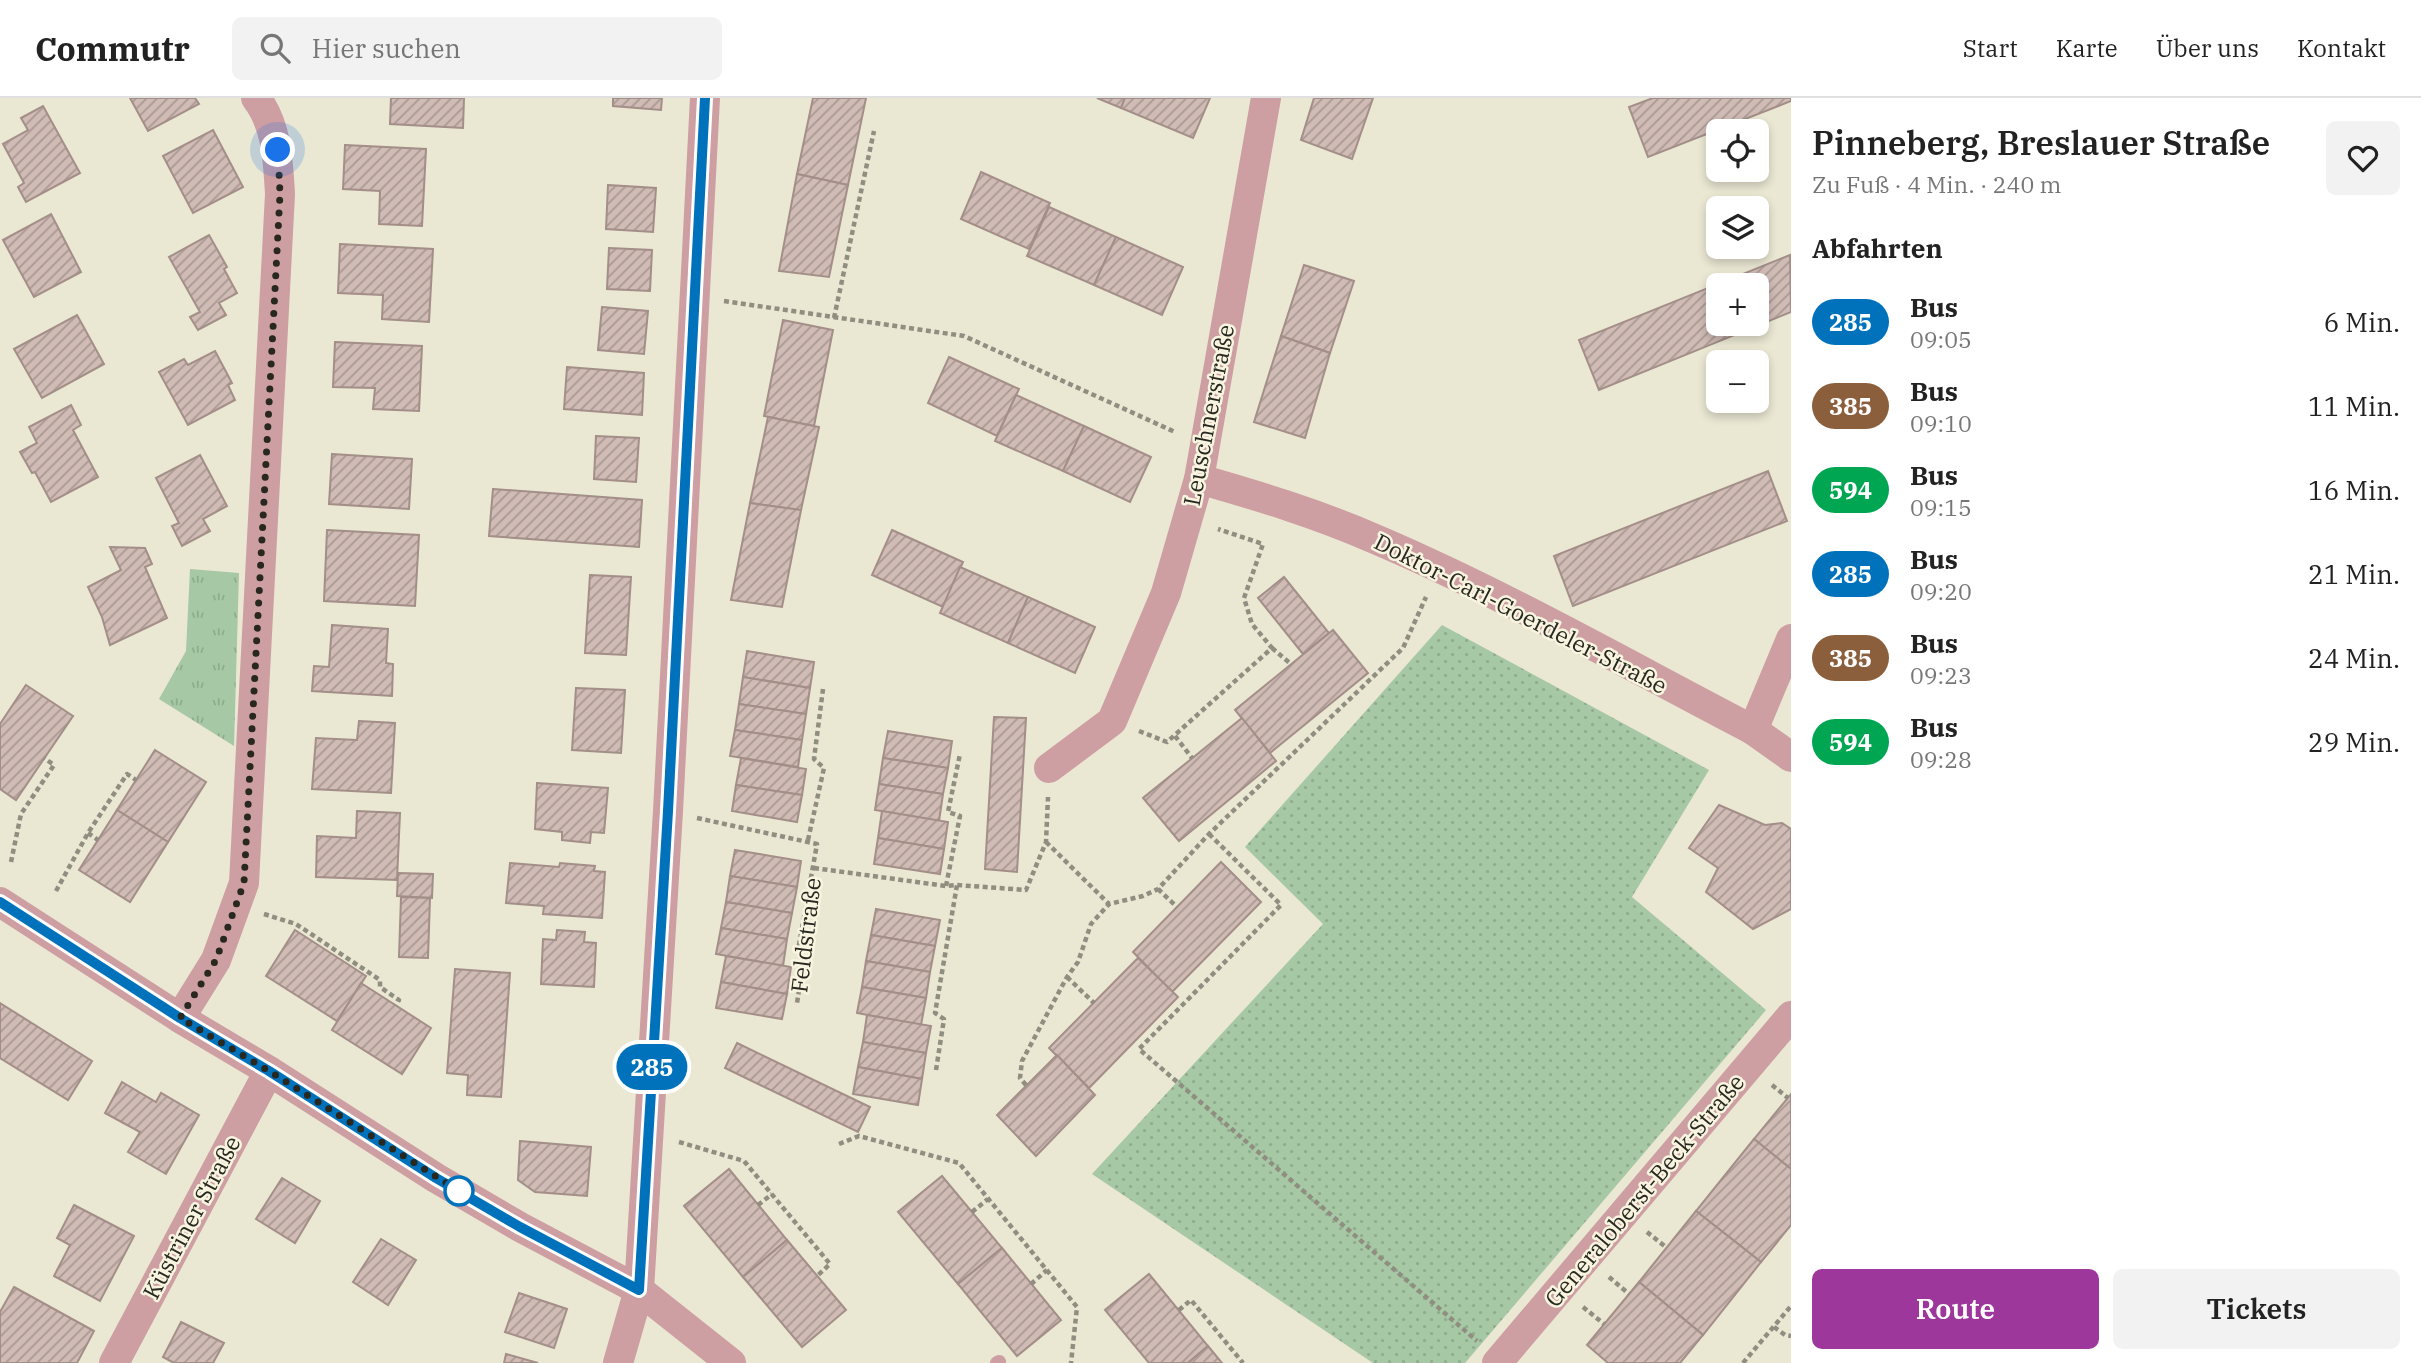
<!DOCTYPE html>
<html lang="de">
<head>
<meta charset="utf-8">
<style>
  body { margin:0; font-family:"IBM Plex Serif",serif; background:#f2f2f2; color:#222; height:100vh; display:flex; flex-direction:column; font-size:26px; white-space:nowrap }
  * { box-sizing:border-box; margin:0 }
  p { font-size:23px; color:#767676 }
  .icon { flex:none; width:38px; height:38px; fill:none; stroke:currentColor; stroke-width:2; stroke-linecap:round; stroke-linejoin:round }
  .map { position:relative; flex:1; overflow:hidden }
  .panel { display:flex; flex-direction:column; background:#fff; width:630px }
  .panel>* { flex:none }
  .badge { padding:0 14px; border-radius:23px; font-size:24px; line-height:46px }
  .fabs { position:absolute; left:1706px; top:21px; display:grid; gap:14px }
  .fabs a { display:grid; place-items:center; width:63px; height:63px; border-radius:10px; background:#fff; box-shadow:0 4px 10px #0003; font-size:35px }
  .you { position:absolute; width:35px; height:35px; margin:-18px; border:5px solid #fff; border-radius:50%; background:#1a73e8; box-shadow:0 0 0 10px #1a73e833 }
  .map>.badge { position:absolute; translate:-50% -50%; box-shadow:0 0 0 4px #fff }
  h2 { padding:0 21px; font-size:26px; line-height:63px }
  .round { display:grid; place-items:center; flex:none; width:74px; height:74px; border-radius:10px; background:#f2f2f2 }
  .overview { display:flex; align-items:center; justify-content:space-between; height:119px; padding:0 21px }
  h1 { font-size:33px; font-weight:600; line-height:52px }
  .primary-button { display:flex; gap:14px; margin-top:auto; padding:14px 21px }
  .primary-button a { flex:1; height:80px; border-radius:10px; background:#9d379c; color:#fff; font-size:28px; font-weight:600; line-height:80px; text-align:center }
  .primary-button a+a { background:#f2f2f2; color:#222 }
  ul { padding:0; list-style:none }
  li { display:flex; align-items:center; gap:21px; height:84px; padding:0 21px }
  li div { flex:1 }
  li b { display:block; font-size:26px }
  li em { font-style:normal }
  li .badge { min-width:77px; font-weight:700; text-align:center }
  header { display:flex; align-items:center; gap:42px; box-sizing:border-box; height:98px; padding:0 35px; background:#fff; border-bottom:2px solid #e0e0e0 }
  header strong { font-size:33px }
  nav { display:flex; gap:38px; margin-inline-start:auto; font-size:24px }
  .search { width:490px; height:63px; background:#f2f2f2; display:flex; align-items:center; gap:18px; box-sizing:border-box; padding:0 24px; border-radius:10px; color:#767676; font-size:26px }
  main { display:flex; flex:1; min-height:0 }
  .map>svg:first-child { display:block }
  .grass { fill:url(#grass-dots) }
  .park { fill:url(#park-tufts) }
  .building { fill:url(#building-hatch); stroke:#a38e88; stroke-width:2; fill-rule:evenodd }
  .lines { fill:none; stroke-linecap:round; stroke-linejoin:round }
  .path { stroke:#908e80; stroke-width:4.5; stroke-dasharray:5 3.5; stroke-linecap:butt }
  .lane { stroke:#cd9ea2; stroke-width:14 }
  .street { stroke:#cd9ea2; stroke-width:30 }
  .line-casing { stroke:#fff; stroke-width:16 }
  .line { stroke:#0072bc; stroke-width:10 }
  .walk { stroke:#282720; stroke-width:7; stroke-dasharray:0 12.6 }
  .stop-dot { fill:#fff; stroke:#0072bc; stroke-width:3.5 }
  .labels { text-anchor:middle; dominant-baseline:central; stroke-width:5; stroke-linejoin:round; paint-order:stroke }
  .street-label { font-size:23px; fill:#282720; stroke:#f7f4e0 }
</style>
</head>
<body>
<header>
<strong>Commutr</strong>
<div class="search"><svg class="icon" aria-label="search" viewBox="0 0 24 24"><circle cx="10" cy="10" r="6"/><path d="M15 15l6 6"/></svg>Hier suchen</div>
<nav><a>Start</a><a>Karte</a><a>Über uns</a><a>Kontakt</a></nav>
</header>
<main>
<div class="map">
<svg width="1791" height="1265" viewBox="0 0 1791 1265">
  <defs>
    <pattern id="grass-dots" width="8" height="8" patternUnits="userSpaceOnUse" patternTransform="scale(1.75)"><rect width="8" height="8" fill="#a6c8a4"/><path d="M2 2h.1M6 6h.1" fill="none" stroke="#8fac8d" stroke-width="1.8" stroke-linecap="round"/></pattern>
    <pattern id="park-tufts" width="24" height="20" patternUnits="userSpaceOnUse" patternTransform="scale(1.75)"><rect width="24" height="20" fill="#a6c8a4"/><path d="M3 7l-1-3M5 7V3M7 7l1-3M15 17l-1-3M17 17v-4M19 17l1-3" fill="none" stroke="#8fac8d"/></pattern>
    <pattern id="building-hatch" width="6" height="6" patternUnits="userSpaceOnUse" patternTransform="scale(1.75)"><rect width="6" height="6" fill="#d0bbb5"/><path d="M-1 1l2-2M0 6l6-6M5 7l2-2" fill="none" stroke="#a99893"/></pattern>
  </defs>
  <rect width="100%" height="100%" fill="#eae7d3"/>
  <!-- grass -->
  <path class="grass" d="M1442,527L1709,672L1632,799L1766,912L1465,1265H1373L1092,1076L1323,826L1245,749Z"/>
  <!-- park -->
  <path class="park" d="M190,471L239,475L234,648L159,601L186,553Z"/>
  <!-- building -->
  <g class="building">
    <path d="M130,0H195L199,6L148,33Z"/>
    <path d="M391,0H464L463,30L390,26Z"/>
    <path d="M613,0H662L661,12L613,8Z"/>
    <path d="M813,0H866L848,87L797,76Z"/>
    <path d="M1097,0H1125L1121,10Z"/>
    <path d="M1125,0H1210L1193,40L1121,10Z"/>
    <path d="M1314,0H1373L1352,61L1301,42Z"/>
    <path d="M1653,0H1791V3L1648,59L1629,9Z"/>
    <path d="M43,8L80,75L26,104L18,89L24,85L3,46L28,32L21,20Z"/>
    <path d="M213,32L243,89L193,115L163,58Z"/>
    <path d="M345,47L426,51L422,128L379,126L380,93L343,91Z"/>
    <path d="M981,74L1050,105L1029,151L961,121Z"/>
    <path d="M797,76L848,87L829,179L779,173Z"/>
    <path d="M608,87L656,90L653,134L606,131Z"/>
    <path d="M1049,109L1116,139L1094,187L1027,158Z"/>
    <path d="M51,116L81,174L34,199L3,142Z"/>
    <path d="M209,137L227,169L224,171L237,195L219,205L226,217L198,232L190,219L200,214L169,159Z"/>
    <path d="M1116,139L1183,169L1162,217L1094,187Z"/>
    <path d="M340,146L433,151L429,224L382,221L383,197L338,195Z"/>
    <path d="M609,150L652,152L650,193L607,191Z"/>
    <path d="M1790,157L1791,214L1599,292L1579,242ZM1718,187H1757V226H1718Z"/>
    <path d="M1304,167L1354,183L1330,255L1281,238Z"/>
    <path d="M602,209L648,213L644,256L598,252Z"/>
    <path d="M77,217L104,266L42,300L14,251Z"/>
    <path d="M783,222L833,232L814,328L764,318Z"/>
    <path d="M1281,238L1330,255L1305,340L1254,324Z"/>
    <path d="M335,244L422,248L419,313L373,311L375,290L333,289Z"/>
    <path d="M215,253L232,285L228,287L235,302L188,327L159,274L184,261L188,267Z"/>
    <path d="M949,259L1019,291L997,338L928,305Z"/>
    <path d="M567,269L644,275L642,317L564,311Z"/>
    <path d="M1016,297L1084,328L1063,373L995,343Z"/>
    <path d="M71,307L81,327L73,332L98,379L51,404L35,374L32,375L20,354L37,345L29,329Z"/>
    <path d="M768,319L819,329L801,412L750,405Z"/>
    <path d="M1084,328L1151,359L1130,404L1063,373Z"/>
    <path d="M596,338L639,340L636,384L594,381Z"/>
    <path d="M332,356L412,361L409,411L329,406Z"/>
    <path d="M200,357L227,408L203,421L210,433L182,448L172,428L179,425L156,380Z"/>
    <path d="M1768,373L1787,423L1573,508L1554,458Z"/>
    <path d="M493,391L642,402L639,449L489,438Z"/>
    <path d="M750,405L801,412L782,509L731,502Z"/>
    <path d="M327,432L419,437L415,508L324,503Z"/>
    <path d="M892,432L963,464L943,509L872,477Z"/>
    <path d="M110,449L145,450L152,466L145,469L167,520L110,547L102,519L88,489L121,472Z"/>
    <path d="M960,469L1028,499L1008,545L940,515Z"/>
    <path d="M590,477L631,479L626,557L585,555Z"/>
    <path d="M1284,479L1329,535L1303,556L1258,500Z"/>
    <path d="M1028,499L1095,529L1075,575L1008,545Z"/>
    <path d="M332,527L388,531L386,565L393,566L392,598L312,593L314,568L329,569Z"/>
    <path d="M1333,532L1368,575L1270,655L1235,612Z"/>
    <path d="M747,553L814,564L810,590L743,579Z"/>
    <path d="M743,579L810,590L806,616L739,606Z"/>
    <path d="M26,587L73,618L16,702L0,691V626Z"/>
    <path d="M576,590L625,592L621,655L572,652Z"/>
    <path d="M739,606L806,616L802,642L735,632Z"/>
    <path d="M994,619L1026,620L1017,774L985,771Z"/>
    <path d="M1242,620L1276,663L1179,743L1143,700Z"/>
    <path d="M359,623L395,625L391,695L312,691L316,640L357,642Z"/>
    <path d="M735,632L802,642L798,669L730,658Z"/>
    <path d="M888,633L952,643L948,670L883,660Z"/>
    <path d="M155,652L206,684L168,744L117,712Z"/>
    <path d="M741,660L806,671L802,697L736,687Z"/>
    <path d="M883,660L948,670L943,696L879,686Z"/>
    <path d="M537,685L608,690L604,735L591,734L590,745L562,742V734L535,731Z"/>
    <path d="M879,686L943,696L939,723L875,712Z"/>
    <path d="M736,687L802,697L797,724L732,713Z"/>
    <path d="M1719,707L1765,727L1782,725L1791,731V811L1753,831L1706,794L1718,770L1689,750Z"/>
    <path d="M117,712L168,744L130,804L79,772Z"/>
    <path d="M357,713L400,715L397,782L316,779L317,738L356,740Z"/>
    <path d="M882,713L948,724L944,751L878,740Z"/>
    <path d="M878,740L944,751L940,776L874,766Z"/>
    <path d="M735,752L801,763L797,789L730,778Z"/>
    <path d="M1221,764L1261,804L1172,894L1133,854Z"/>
    <path d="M510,765L559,769L560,765L595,768L594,773L605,774L602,820L543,816L544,808L506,805Z"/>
    <path d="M398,775L433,776L432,800L397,798Z"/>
    <path d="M730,778L797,789L792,815L726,804Z"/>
    <path d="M401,799L430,800L428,860L399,859Z"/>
    <path d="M726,804L792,815L787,841L721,830Z"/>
    <path d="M876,811L940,822L935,848L871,837Z"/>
    <path d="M721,830L787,841L783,868L716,856Z"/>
    <path d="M295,832L366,878L337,923L266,878Z"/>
    <path d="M557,832L585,834L584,844L596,845L594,889L541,886L543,841L556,842Z"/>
    <path d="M871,837L935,848L930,874L866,863Z"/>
    <path d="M726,858L791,869L787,896L721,884Z"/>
    <path d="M1138,860L1178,899L1089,990L1049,950Z"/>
    <path d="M866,863L930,874L926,900L862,889Z"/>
    <path d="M455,871L510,875L501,999L467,997L468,977L447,975Z"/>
    <path d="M721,884L787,896L782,921L716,910Z"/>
    <path d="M361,885L431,930L402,976L332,932Z"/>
    <path d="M862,889L926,900L921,927L857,915Z"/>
    <path d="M0,905L92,963L68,1002L0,960Z"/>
    <path d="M867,917L931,928L926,955L863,944Z"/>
    <path d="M863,944L926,955L922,981L858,969Z"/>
    <path d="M737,945L870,1009L858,1034L725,970Z"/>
    <path d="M1057,957L1095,997L1036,1058L997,1017Z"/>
    <path d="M858,969L922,981L918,1007L853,996Z"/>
    <path d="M122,984L156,1004L161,995L199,1017L166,1076L128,1054L140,1034L105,1015Z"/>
    <path d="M1791,996V1071L1754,1041Z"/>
    <path d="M1754,1041L1791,1071V1127L1761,1164L1696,1113Z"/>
    <path d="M520,1043L591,1049L587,1098L535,1094L518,1082Z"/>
    <path d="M729,1071L787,1142L743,1179L684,1108Z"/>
    <path d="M942,1078L1002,1150L958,1186L898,1114Z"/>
    <path d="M282,1080L320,1103L295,1145L256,1121Z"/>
    <path d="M74,1107L134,1138L100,1203L54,1178L70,1147L57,1140Z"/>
    <path d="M1696,1113L1761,1164L1703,1237L1639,1184Z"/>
    <path d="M381,1141L416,1162L388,1207L353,1184Z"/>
    <path d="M787,1142L846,1212L802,1249L743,1179Z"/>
    <path d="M1002,1150L1061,1222L1017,1258L958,1186Z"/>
    <path d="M1149,1176L1208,1248L1188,1265H1149L1105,1212Z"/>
    <path d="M1639,1184L1703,1237L1680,1265H1608L1587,1247Z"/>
    <path d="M14,1189L94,1233L77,1265H0V1214Z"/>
    <path d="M519,1195L567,1211L554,1250L505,1234Z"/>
    <path d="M181,1224L224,1245L213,1265H174L163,1259Z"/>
    <path d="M1208,1248L1222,1265H1188Z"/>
    <path d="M506,1256L538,1265H504Z"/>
  </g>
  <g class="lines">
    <!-- path -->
    <g class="path">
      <path d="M724,203L964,238L1175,334"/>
      <path d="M834,220L874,33"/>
      <path d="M1272,550L1291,566"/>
      <path d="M1139,633L1167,644L1272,550L1252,526L1244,500L1263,446L1218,431"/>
      <path d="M1175,638L1192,660"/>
      <path d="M697,720L817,746L799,847L805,856L797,905"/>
      <path d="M88,735L98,742"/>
      <path d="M1209,736L1281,807L1139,951L1477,1243"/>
      <path d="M808,742L824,670L814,661L823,591"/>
      <path d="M1046,744L1109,806L1143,798L1158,791L1209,736L1403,550L1426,499"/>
      <path d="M11,764L21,716L54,667L44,660"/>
      <path d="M814,770L946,788L957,787L1026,792L1046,744L1048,699"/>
      <path d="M946,788L960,718L948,714L960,656"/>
      <path d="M1158,791L1177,809"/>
      <path d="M56,793L88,735L127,676L136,682"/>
      <path d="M264,816L296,826L380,882V889L399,902L396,907"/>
      <path d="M1067,879L1094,905"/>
      <path d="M936,972L944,921L935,915L957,787"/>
      <path d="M1026,987L1020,980L1022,963L1067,879L1078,864L1091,826L1109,806"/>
      <path d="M1772,987L1788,1000"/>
      <path d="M679,1044L744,1063L830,1166L817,1178"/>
      <path d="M839,1046L859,1038L959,1065L1077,1209L1071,1265"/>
      <path d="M758,1107L772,1096"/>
      <path d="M972,1114L988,1101"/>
      <path d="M1647,1134L1667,1150"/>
      <path d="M1609,1179L1629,1196"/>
      <path d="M1031,1186L1047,1172"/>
      <path d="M1583,1209L1604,1226"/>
      <path d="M1179,1212L1191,1202L1243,1265"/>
      <path d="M1774,1229L1785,1237L1791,1238"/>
      <path d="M1743,1265L1791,1208"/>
    </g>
    <!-- lane -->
    <path class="lane" d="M997,1265L999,1264"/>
    <!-- street -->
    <g class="street">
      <path d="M1199,381C1259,398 1318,416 1375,441C1504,496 1628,567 1753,632L1791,659"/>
      <path d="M1753,632L1791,541"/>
      <path d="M1049,670L1112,623L1166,495L1199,381L1266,0"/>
      <path d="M0,804L180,920L269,973L436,1080L520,1129L639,1192L731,1265"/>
      <path d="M180,920L216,862L244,785L280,96C278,63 277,27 256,0"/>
      <path d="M114,1265L269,973"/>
      <path d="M618,1265L639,1192L668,713L705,0"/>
      <path d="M1497,1265L1791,918"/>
    </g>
  </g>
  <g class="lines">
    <defs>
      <path id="line" d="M0,804L180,920L269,973L436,1080L520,1129L639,1192L668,713L705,0"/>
    </defs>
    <!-- line casing -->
    <use href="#line" class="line-casing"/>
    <!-- line -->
    <use href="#line" class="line"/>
    <!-- walk -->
    <path class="walk" d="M278,52L280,96L244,785L216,862L180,920L269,973L459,1093"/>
  </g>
  <!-- markers -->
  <circle class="stop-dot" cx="459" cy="1093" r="14"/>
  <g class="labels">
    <!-- street labels -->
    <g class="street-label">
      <text transform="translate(1208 317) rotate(-79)">Leuschnerstraße</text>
      <text transform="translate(1521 515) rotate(27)">Doktor-Carl-Goerdeler-Straße</text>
      <text transform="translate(805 837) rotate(-83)">Feldstraße</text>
      <text transform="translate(1644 1092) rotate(-50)">Generaloberst-Beck-Straße</text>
      <text transform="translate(191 1119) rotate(-62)">Küstriner Straße</text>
    </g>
  </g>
</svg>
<div class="fabs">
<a><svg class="icon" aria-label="locate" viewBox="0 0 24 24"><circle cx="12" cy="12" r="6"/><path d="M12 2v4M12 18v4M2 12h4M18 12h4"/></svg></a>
<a><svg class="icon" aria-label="layers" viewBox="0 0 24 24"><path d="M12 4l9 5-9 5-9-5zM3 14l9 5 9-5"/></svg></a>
<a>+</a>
<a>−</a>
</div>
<div class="you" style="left:278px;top:52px"></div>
<b class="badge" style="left:652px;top:969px;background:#0072bc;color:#fff">285</b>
</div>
<section class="panel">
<div class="overview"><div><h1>Pinneberg, Breslauer Straße</h1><p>Zu Fuß · 4 Min. · 240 m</p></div><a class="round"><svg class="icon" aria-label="heart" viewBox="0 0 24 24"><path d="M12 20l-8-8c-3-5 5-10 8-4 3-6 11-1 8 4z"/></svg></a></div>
<h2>Abfahrten</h2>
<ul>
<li><span class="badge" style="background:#0072bc;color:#fff">285</span><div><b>Bus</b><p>09:05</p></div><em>6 Min.</em></li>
<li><span class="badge" style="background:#8b5e3c;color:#fff">385</span><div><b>Bus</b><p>09:10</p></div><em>11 Min.</em></li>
<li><span class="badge" style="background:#00a651;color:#fff">594</span><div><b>Bus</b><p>09:15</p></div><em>16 Min.</em></li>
<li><span class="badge" style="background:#0072bc;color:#fff">285</span><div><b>Bus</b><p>09:20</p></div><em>21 Min.</em></li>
<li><span class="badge" style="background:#8b5e3c;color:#fff">385</span><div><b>Bus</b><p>09:23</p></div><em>24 Min.</em></li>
<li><span class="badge" style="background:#00a651;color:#fff">594</span><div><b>Bus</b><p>09:28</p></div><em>29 Min.</em></li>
</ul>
<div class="primary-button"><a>Route</a><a>Tickets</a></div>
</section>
</main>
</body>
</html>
